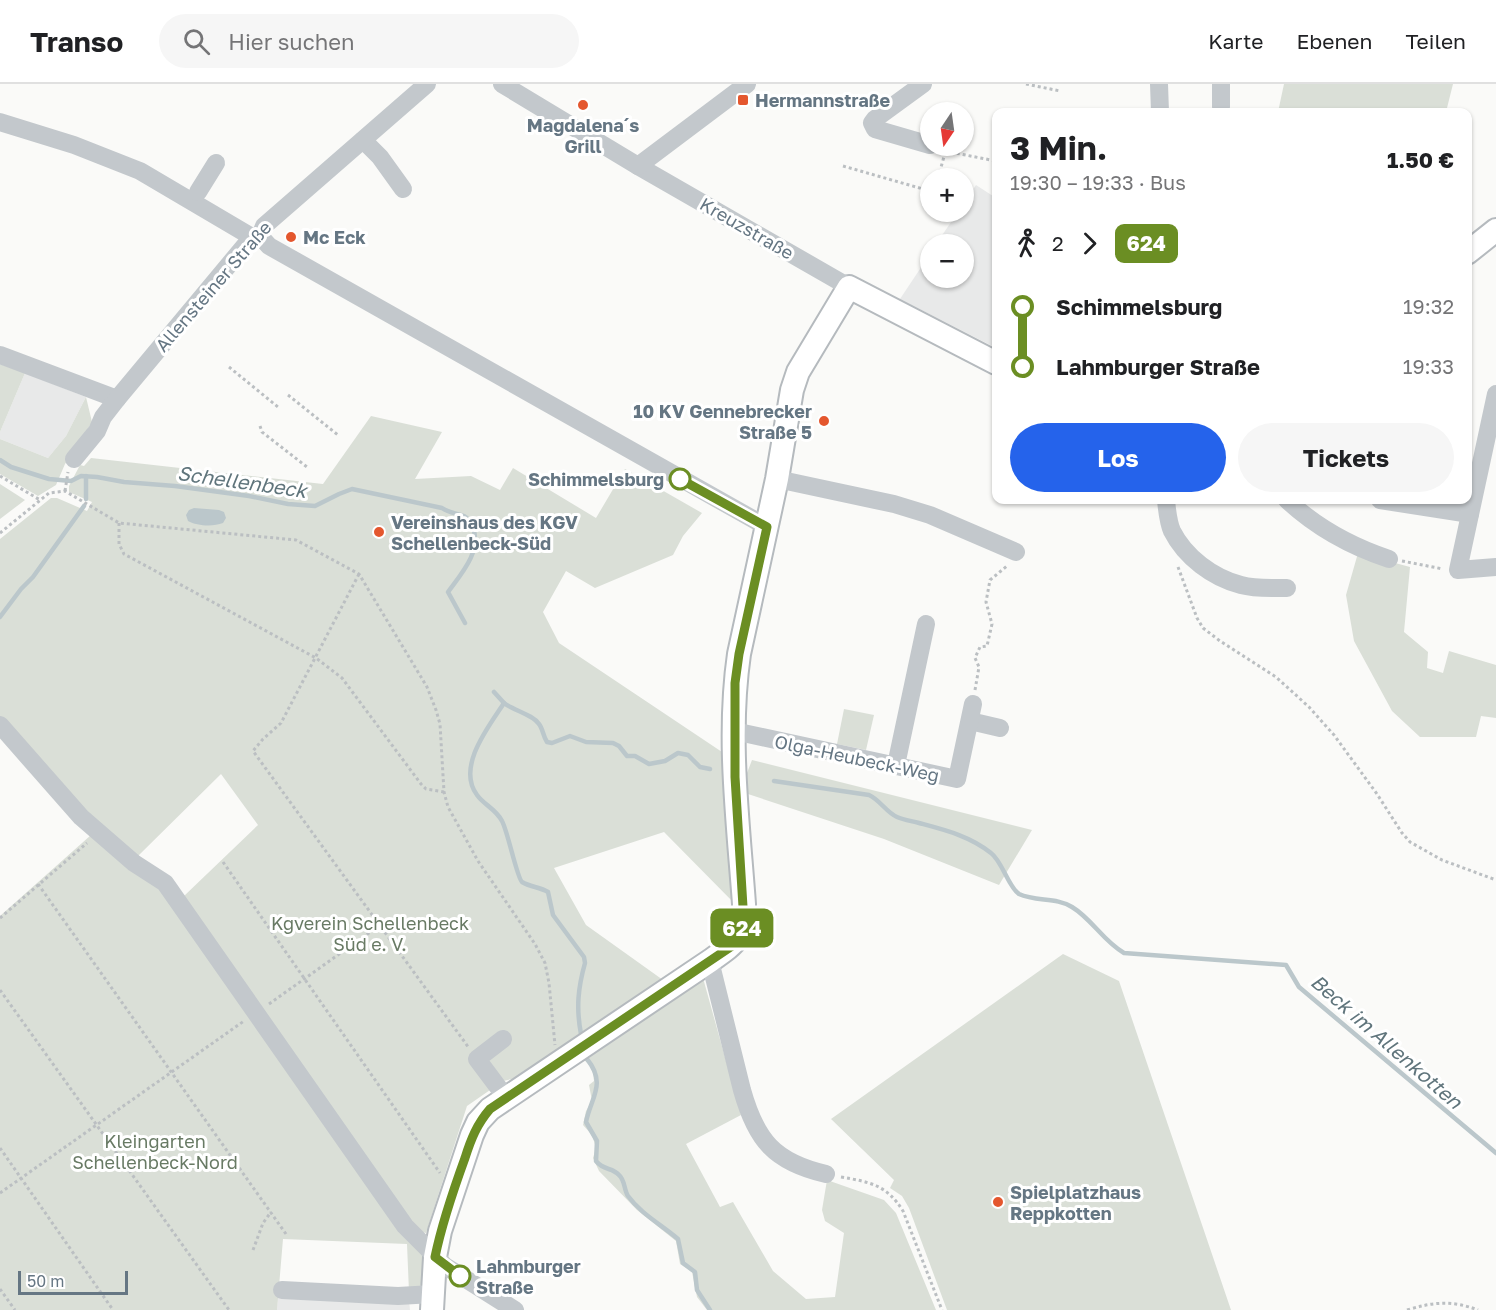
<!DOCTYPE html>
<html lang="de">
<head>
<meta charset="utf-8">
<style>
  body { margin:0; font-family:"Golos Text",sans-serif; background:#f6f6f6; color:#202124; height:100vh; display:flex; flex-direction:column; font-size:22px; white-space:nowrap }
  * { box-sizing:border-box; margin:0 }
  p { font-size:20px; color:#757577 }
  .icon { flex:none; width:33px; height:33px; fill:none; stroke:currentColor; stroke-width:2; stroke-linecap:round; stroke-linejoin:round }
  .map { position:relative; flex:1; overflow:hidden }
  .drawer { position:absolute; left:992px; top:24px; width:480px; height:396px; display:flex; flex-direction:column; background:#fff; border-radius:12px; box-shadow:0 2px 4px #0004 }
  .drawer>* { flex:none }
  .badge { padding:0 12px; border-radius:9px; font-size:21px; line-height:39px }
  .needle { width:39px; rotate:193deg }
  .buttons { position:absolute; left:920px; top:18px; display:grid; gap:12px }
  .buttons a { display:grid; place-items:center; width:54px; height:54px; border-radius:50%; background:#fff; box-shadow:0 2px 4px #0004; font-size:30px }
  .scale { position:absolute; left:18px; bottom:15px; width:110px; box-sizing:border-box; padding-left:6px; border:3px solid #657683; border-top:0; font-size:16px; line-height:21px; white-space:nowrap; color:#657683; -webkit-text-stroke:4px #fff; paint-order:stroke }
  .map>.badge { position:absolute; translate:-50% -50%; box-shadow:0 0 0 3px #fff }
  .legs { display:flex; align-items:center; gap:9px; height:66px; padding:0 18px; font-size:20px }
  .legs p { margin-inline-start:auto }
  .headline { display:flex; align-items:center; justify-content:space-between; height:102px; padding:0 18px }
  h1 { font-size:33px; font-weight:700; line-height:45px }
  .button { display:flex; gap:12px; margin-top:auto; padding:12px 18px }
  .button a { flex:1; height:69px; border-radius:36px; background:#2563eb; color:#fff; font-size:24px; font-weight:700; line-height:69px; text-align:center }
  .button a+a { background:#f6f6f6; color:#202124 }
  ul { padding:0 18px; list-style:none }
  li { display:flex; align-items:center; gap:21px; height:60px; font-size:22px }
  li i { display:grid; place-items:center; width:9px; height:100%; margin:0 8px; background:currentColor }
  li i::after { content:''; width:15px; height:15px; margin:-8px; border:4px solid; border-radius:50%; background:#fff }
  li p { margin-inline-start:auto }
  li:first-child i { background:linear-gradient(#0000 50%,currentColor 0) }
  li:last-child i { background:linear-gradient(currentColor 50%,#0000 0) }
  header { display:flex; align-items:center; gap:36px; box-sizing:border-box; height:84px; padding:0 30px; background:#fff; border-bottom:2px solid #e0e0e0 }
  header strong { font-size:28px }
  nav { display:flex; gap:33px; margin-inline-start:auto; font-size:21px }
  .search { width:420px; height:54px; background:#f6f6f6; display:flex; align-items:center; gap:15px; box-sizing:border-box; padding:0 21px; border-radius:33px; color:#757577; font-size:22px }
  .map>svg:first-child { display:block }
  .built { fill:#e8e9e9 }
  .green { fill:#dadfd7 }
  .water { fill:#bbc7cb }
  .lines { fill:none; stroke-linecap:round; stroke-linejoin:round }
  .stream { stroke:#bbc7cb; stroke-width:4.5 }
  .major-casing { stroke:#b5babe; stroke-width:26 }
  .path { stroke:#bbbfc2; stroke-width:3; stroke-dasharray:3 3; stroke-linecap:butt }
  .minor { stroke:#c3c8cc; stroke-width:18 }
  .major { stroke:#fff; stroke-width:22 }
  .line-1-casing { stroke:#fff; stroke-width:14 }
  .line-1 { stroke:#6b8e23; stroke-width:9 }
  .poi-dot { fill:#e4572e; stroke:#fff; stroke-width:2 }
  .stop-1-dot { fill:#fff; stroke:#6b8e23; stroke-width:3 }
  .labels { text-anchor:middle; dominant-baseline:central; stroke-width:6; stroke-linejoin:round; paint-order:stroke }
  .poi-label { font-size:18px; font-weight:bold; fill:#657683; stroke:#fff; text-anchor:start }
  .street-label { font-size:18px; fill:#657683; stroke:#fff }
  .stop-label { font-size:18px; font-weight:bold; fill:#657683; stroke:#fff; text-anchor:end }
  .park-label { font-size:18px; fill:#687a64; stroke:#fff }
  .water-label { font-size:20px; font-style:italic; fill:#60757c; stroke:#fff }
</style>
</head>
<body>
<header>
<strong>Transo</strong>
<div class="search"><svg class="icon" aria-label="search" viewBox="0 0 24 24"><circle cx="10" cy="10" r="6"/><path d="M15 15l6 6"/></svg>Hier suchen</div>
<nav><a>Karte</a><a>Ebenen</a><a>Teilen</a></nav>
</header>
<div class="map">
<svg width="1496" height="1226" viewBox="0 0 1496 1226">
  <rect width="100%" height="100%" fill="#fafaf8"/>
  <!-- built -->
  <g class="built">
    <path d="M976,101L996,114V264L900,215L930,170V194H963V160H936L958,128H963V121Z"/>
    <path d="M25,289L86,313L66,352L48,374L0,355V348Z"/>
    <path d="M278,1209L409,1216L410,1226H277Z"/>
  </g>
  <!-- green -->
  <g class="green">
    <path d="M1284,0H1453L1446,28H1278Z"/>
    <path d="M0,280L25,289L0,348Z"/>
    <path d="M86,313L92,338L65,380L56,401L38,412L0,390V355L48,374L66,352Z"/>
    <path d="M371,332L442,348L415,395L471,392L500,406L513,384L596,434L625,385L702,429L683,452L673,471L595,504L566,487L543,528L559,559L725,670L736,821L664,748L554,784L586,841L663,896L569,961L516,994L503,997L467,1022L426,1149L418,1147L184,812L258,741L221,690L138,772L71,715L41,677L0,632V455L51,414H57L87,427L92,418L69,408V402L80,381L84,382L91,374L323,400Z"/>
    <path d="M0,400L25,416L0,435Z"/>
    <path d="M1358,469L1410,483L1404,548L1428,568L1427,584L1443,589L1449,567L1496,581V634L1481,632L1476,653H1420L1392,627L1354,557L1346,511Z"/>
    <path d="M844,625L874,631L866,666L837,660Z"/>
    <path d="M752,676L1032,746L999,801L884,755L748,710L747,689Z"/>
    <path d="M91,751L159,801L422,1170L423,1195L420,1203L409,1208L407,1160L283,1155L277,1226H0V832Z"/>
    <path d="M1063,870L1119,897L1231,1226H947L909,1124L902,1112L890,1104L894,1096L831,1035Z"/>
    <path d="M703,894L741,1031L686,1060L720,1123L733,1118L773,1187L806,1215L835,1213L844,1149L825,1137L822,1126L827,1096L884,1116L896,1129L936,1226H707L697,1213L692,1188L680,1180L676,1157L637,1126L599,1087L593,1074L596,1064L592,1051L583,1041L586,1027L592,1017L589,1001L594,997C593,987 592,980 582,975Z"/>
  </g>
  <!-- water -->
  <path class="water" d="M194,424L219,426L224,428L226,434L223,439C213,443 197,442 188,437L186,431L189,426Z"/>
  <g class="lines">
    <!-- stream -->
    <g class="stream">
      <path d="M0,376L11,383L49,395L71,397L81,392L97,393L124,398L175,402L249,412L288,420L315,422L339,410L352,405L442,424C449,429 456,429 464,432C468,434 471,439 473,444C482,467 461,490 448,508L465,539"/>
      <path d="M86,392V415"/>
      <path d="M0,533L21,505L33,493L84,422"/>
      <path d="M494,608L504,619C489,642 456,683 477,711C484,721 496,725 502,737C508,748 517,794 522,798C530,803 540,803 548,808L553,831L584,873L585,879C578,904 576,924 581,950"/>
      <path d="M504,619C514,627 532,630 539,640C543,645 543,652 547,658L552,659L570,652L586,658L613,659L619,662L627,672H635L649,680L665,677L678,669L688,671L700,683L710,685"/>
      <path d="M774,697L869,711C880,716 886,728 897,733C904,736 912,737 919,739C945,746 970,752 991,769C1002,777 1009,804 1019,810C1036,818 1056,813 1072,823C1092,835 1103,857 1124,869L1286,881L1299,903L1496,1069"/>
      <path d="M587,975C607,1000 591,1013 586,1038L597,1057L596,1077C604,1087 612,1083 619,1091C625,1096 624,1106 628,1112C641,1130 662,1141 678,1155L683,1179L695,1188L697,1206L710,1226"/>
    </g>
    <defs>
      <g id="major">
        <path d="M1467,169L1496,146"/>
        <path d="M432,1226L435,1173L440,1147L472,1051L478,1038L490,1025L710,877C737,858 744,854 744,820C738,737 727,653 739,570L777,395L792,306L798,288L849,203L996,279"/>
      </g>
    </defs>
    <!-- major casing -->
    <use href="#major" class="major-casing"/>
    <!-- path -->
    <g class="path">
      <path d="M1026,0L1060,7"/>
      <path d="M945,67L996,77"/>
      <path d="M843,82L930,107"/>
      <path d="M938,94L945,69"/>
      <path d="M229,283L278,323"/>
      <path d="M288,311L338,351"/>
      <path d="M260,342L262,348L307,383"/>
      <path d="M0,392L40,416"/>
      <path d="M65,407L68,388"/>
      <path d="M119,439V460L124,470L316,574L342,594L421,700L426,705L444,708"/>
      <path d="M0,449L49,409L65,407L119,439L296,456L359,490L427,603L436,626L440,640L444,708L448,723L478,777L535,860L545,879L549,899L555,961"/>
      <path d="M1402,477L1443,485"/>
      <path d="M1178,483L1197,534L1203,544L1220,557L1276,593L1309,623L1334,651L1377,710L1402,749L1410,758L1442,776L1496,796"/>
      <path d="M359,490L281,639L263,655L253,667L469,964"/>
      <path d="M975,606L979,583L975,574L980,563L987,562L992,540L986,518L990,496L1007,482"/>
      <path d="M223,778L440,1089"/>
      <path d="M38,800L286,1150"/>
      <path d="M0,834L87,759"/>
      <path d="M0,906L229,1226"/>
      <path d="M269,920L380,841"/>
      <path d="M0,1064L113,1226"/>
      <path d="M841,1093C870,1098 887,1101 903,1127L942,1226"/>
      <path d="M0,1109L244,937"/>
      <path d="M253,1166L263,1139L271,1128"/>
      <path d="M0,1205L15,1226"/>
      <path d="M1407,1226C1433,1218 1452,1216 1478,1226"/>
    </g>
    <!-- minor -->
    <g class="minor">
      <path d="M502,0L638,82L849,203"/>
      <path d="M923,0L875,35L872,39L875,45L930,61"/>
      <path d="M1159,0L1160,28"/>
      <path d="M1221,23V0"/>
      <path d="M0,38L74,61L140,87L252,153"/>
      <path d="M363,56L380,73L403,105"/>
      <path d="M638,82L747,0"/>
      <path d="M198,108L216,79"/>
      <path d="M260,152L269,162L767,443"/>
      <path d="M260,152L264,142L427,0"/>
      <path d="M0,271L117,315"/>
      <path d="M1496,310L1458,486L1496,483"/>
      <path d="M74,375L97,347L103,333L117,315L252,153L260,152"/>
      <path d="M777,395L894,420L930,431L1016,468"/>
      <path d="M1166,416C1167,426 1168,438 1172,447C1185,473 1213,494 1241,501C1256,505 1272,504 1287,504"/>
      <path d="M1287,416C1317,444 1350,462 1389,475"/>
      <path d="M1380,416L1470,430"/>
      <path d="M970,637L1000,644"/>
      <path d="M0,641L81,733L134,779L165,799L405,1142L445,1182L515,1226"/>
      <path d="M734,647L957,695L973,620"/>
      <path d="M896,681L926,540"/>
      <path d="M710,877L742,1006C756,1056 774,1078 826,1090"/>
      <path d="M503,955L477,975L507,1015"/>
      <path d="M282,1206L398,1212L433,1210"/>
    </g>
    <!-- major -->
    <use href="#major" class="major"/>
  </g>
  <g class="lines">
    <defs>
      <path id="line-1" d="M460,1192L435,1173C442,1139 453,1107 465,1074C471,1055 477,1040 490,1025L732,862L740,852L744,839L735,693V599L739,570L767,443L680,395"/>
    </defs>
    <!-- line-1 casing -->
    <use href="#line-1" class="line-1-casing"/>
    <!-- line-1 -->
    <use href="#line-1" class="line-1"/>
  </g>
  <!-- markers -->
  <g class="poi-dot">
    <rect x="737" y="10" width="12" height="12" rx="3"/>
    <circle cx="583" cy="21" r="6"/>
    <circle cx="291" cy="153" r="6"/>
    <circle cx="824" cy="337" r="6"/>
    <circle cx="379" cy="448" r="6"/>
    <circle cx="998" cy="1118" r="6"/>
  </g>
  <g class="stop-1-dot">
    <circle cx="680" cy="395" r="10"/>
    <circle cx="460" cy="1192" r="10"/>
  </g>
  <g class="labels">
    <!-- poi labels -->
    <g class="poi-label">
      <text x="755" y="16">Hermannstraße</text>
      <text x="583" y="41" text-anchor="middle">Magdalena´s<tspan x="583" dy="21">Grill</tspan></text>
      <text x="303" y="153">Mc Eck</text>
      <text x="812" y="327" text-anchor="end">10 KV Gennebrecker<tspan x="812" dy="21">Straße 5</tspan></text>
      <text x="391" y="438">Vereinshaus des KGV<tspan x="391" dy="21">Schellenbeck-Süd</tspan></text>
      <text x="1010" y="1108">Spielplatzhaus<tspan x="1010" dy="21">Reppkotten</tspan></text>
    </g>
    <!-- street labels -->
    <g class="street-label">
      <text transform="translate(747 144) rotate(30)">Kreuzstraße</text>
      <text transform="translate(213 202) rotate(-49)">Allensteiner Straße</text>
      <text transform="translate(857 674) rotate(12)">Olga-Heubeck-Weg</text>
    </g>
    <!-- stop labels -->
    <g class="stop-label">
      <text x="664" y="395">Schimmelsburg</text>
      <text x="476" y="1182" text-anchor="start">Lahmburger<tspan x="476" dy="21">Straße</tspan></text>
    </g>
    <!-- park labels -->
    <g class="park-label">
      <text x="370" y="839">Kgverein Schellenbeck<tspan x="370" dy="21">Süd e. V.</tspan></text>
      <text x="155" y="1057">Kleingarten<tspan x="155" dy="21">Schellenbeck-Nord</tspan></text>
    </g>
    <!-- water labels -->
    <g class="water-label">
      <text transform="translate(242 397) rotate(8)">Schellenbeck</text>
      <text transform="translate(1387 957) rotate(41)">Beck im Allenkotten</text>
    </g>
  </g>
</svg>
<div class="buttons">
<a><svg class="needle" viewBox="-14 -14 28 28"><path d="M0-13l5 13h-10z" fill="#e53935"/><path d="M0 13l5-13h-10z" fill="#757577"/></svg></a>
<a>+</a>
<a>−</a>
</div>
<div class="scale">50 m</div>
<b class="badge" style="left:742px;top:844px;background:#6b8e23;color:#fff">624</b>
<section class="drawer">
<div class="headline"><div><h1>3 Min.</h1><p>19:30 – 19:33 · Bus</p></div><b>1.50 €</b></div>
<div class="legs"><svg class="icon" aria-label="walk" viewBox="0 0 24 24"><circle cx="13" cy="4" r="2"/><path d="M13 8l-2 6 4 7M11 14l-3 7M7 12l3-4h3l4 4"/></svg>2<svg class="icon" aria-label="forward" viewBox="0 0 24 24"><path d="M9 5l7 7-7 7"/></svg><b class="badge" style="background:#6b8e23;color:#fff">624</b></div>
<ul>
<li><i style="color:#6b8e23"></i><b>Schimmelsburg</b><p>19:32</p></li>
<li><i style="color:#6b8e23"></i><b>Lahmburger Straße</b><p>19:33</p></li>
</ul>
<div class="button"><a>Los</a><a>Tickets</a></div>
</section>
</div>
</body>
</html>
